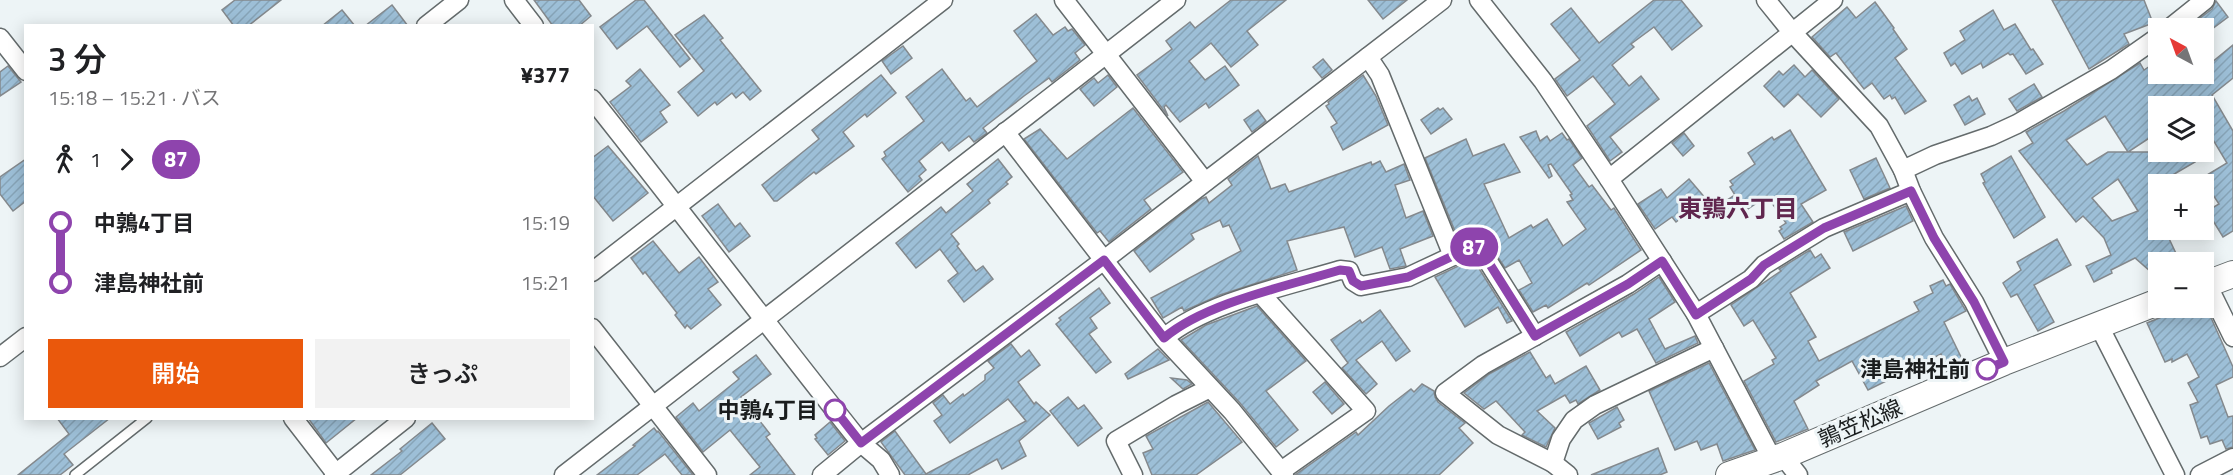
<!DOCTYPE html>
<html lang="ja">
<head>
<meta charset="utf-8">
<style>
  body { margin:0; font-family:"Titillium Web","Noto Sans JP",sans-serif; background:#f2f2f2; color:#202124; height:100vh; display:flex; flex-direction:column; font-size:22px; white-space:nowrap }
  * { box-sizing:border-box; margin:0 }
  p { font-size:20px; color:#757577 }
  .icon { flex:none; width:33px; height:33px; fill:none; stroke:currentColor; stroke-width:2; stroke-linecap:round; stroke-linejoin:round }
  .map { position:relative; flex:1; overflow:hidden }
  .panel { position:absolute; left:24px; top:24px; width:570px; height:396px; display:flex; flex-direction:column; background:#fff; border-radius:0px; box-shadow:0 3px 15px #0003 }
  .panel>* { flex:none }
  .badge { padding:0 12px; border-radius:20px; font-size:21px; line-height:39px }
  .needle { width:39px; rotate:319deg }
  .buttons { position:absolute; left:2148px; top:18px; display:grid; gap:12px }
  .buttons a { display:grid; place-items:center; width:66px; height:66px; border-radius:0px; background:#fff; box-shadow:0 3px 15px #0003; font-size:30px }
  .map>.badge { position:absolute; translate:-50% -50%; box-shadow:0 0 0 3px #fff }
  .legs { display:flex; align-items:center; gap:9px; height:66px; padding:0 24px; font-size:20px }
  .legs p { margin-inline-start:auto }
  .headline { display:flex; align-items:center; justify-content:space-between; height:102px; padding:0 24px }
  h1 { font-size:33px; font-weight:600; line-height:45px }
  .cta { display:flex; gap:12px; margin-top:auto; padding:12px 24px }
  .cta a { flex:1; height:69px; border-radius:0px; background:#ea580c; color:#fff; font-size:24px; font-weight:600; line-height:69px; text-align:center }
  .cta a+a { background:#f2f2f2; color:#202124 }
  ul { padding:0 24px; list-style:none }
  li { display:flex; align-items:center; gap:21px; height:60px; font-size:22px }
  li i { display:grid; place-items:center; width:9px; height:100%; margin:0 8px; background:currentColor }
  li i::after { content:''; width:15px; height:15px; margin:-8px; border:4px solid; border-radius:50%; background:#fff }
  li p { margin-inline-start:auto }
  li:first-child i { background:linear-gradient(#0000 50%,currentColor 0) }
  li:last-child i { background:linear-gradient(currentColor 50%,#0000 0) }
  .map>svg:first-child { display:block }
  .building { fill:url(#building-hatch); stroke:#84898d; stroke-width:1.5; fill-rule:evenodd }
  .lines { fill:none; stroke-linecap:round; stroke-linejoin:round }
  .lane-casing { stroke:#646b6c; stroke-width:12 }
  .street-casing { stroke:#646b6c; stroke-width:21 }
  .secondary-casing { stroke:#646b6c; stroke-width:28 }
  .lane { stroke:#fff; stroke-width:9 }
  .street { stroke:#fff; stroke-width:18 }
  .secondary { stroke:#fff; stroke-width:26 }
  .line-1-casing { stroke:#fff; stroke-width:14 }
  .line-1 { stroke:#8e44ad; stroke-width:9 }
  .stop-1-dot { fill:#fff; stroke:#8e44ad; stroke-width:3 }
  .labels { text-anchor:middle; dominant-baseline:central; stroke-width:6; stroke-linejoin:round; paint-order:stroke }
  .stop-label { font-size:22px; font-weight:bold; fill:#1a1d1e; stroke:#edf4f6; text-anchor:end }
  .street-label { font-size:22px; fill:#1a1d1e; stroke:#edf4f6 }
  .neighbourhood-label { font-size:24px; font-weight:bold; fill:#60264e; stroke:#edf4f6 }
</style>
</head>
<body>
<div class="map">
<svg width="2233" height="475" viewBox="0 0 2233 475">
  <defs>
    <pattern id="building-hatch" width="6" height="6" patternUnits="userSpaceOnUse" patternTransform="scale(1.5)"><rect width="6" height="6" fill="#9dbfd7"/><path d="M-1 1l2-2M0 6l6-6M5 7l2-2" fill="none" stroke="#87a4b8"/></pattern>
  </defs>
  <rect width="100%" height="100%" fill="#edf4f6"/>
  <!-- building -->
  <g class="building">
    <path d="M235,0H281L248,26H234L222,10Z"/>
    <path d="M534,0H579L591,16L579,26H553Z"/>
    <path d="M636,0H644L690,59L680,67L647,26L617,49L600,27Z"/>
    <path d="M1231,0H1286L1247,31L1258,45L1231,67L1211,43L1189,61L1205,80L1225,66L1239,85L1209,108L1206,103L1180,122L1166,105L1164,107L1168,116L1137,75L1172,49L1166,41L1190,22L1195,28Z"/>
    <path d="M1368,0H1407L1383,19Z"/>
    <path d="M1654,0H1681L1702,26L1672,50L1654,27L1631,44L1634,47L1612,65L1629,86L1641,76L1659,99L1610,137L1622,152L1610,161L1587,126L1615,104L1593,76L1567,96L1555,79L1580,60L1551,24L1571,8L1599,43Z"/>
    <path d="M2052,0H2144L2153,23L2124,34L2129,44L2089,69Z"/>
    <path d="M2216,1L2228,17L2204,35V28H2187L2212,9Z"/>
    <path d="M1875,2L1894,28L1893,29L1907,49L1895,58L1926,101L1905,114L1895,97L1892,99L1890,95L1884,99L1872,83L1864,89L1836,53L1830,57L1812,37L1847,7L1856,18Z"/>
    <path d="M392,5L408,26H365Z"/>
    <path d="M342,10L355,26H322Z"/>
    <path d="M1993,10L2004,30L2015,24L2031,50L2033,49L2043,64L2026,74L2013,54L2010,55L2008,53L1983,68L1981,63L1962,74L1955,63L1951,66L1944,53L1965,40L1960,31Z"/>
    <path d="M1036,14L1053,35L1065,27L1068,31L1072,29L1085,45L1075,53L1080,60L1052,82L1049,78L1024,96L983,128L987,133L974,142L969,136L949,151L942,142L919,161L926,170L919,176L922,180L908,192L882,159L886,156L884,152L924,121L906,97L942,69L966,101L970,98L977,107L1037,61L1014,31Z"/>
    <path d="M704,15L723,38L720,40L761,91L750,100L743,92L736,98L732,93L717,105L715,102L698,116L678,92L704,71L675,35Z"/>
    <path d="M2233,45V78L2212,95L2233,131V231L2223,237L2207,211L2219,204L2202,178L2227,163L2209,133L2204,137V106H2158V113L2150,121L2157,133L2128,152H2189L2195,162L2164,180L2167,184H2158V230H2165L2180,262H2158V278L2135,258L2111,270L2112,273L2094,282L2086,266L2111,255L2104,238L2083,216L2076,222L2019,151L2033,143L2026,132L2064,111L2140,63L2144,70L2150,66L2154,74H2204V67H2206ZM2105,116L2128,152H2108L2087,165L2066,140ZM2118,179L2138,211L2112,221L2092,198Z"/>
    <path d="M903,46L912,58L891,74L882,61Z"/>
    <path d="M1323,59L1332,70L1322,78L1313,67Z"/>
    <path d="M1794,65L1805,77L1812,70L1839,99L1821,117L1798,94L1784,107L1764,86L1779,71L1783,75Z"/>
    <path d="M8,66L21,82L0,96V72Z"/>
    <path d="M640,69L670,105L660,112L667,122L641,142L610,102L631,86L626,81Z"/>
    <path d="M881,75L896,93L867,117L865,114L843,132L854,146L816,174L814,172L777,201H774L762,185L819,139L812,130Z"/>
    <path d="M1108,75L1117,87L1094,106L1080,89L1094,78L1098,83Z"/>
    <path d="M1363,75L1376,96L1388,125L1343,150L1331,127L1337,123L1326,106L1329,104L1328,102Z"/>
    <path d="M2034,84L2042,97L2017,111L2009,99Z"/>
    <path d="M1969,96L1972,101L1977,98L1985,114L1965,125L1954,105Z"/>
    <path d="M1133,108L1183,172L1144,200L1151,209L1109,242L1100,231L1097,233L1024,139L1040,129L1067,159Z"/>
    <path d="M1438,108L1440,110L1443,108L1452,119L1431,134L1421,120Z"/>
    <path d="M1258,110L1266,121L1252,132L1244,120Z"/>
    <path d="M1790,130L1826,190L1801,204L1813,222L1784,239L1779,231L1782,229L1780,227L1786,223L1767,196L1748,209L1745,204L1726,218L1718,206L1735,195L1730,187L1733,185L1730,181L1755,164L1748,153L1772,137L1774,140Z"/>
    <path d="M1536,131L1540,141L1547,136L1550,141L1562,133L1567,140L1569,139L1582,158L1573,165L1589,187L1592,185L1611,210L1614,208L1641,250L1589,285L1587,283L1548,308L1546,305L1533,312L1519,290L1532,283L1519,260L1505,268L1485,237L1472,236L1459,241L1425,158L1466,139L1473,156L1504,144L1520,172L1484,184L1509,238L1531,225L1533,228L1547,219L1563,246L1586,229L1567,202L1573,200L1570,195L1572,194L1551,164L1548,165L1552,176L1549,178L1520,137Z"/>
    <path d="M1684,133L1694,146L1683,156L1672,143Z"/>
    <path d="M608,146L648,193L613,221L592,195V158Z"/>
    <path d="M1258,156L1271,189L1285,184L1289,192L1371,162L1372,165L1380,161L1386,172L1404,164L1410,180L1395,185L1406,218L1423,211L1433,236L1400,249L1406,266L1390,269L1382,247L1355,257L1344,227L1287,241L1297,270L1220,295L1184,311L1182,307L1163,318L1151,298L1241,251L1229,225L1223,227L1220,220L1191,234L1194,239L1150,272L1134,251L1201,199L1206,197L1209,203L1232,185L1228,179Z"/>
    <path d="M2011,156L2045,217L2014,238L1983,183L1985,182L1981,174Z"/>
    <path d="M1876,158L1890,188L1864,199L1850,170Z"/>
    <path d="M26,159V201L13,211L0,194V177Z"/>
    <path d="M998,159L1012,177L1006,182L1008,184L988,200L990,203L951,234L959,244L957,246L976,271L983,266L993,279L964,302L948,281L958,273L940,249L916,268L896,243L941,207L946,213L973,191L967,184Z"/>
    <path d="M1689,179L1706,199L1676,222L1672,217L1655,229L1638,204L1661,189L1667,198Z"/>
    <path d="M718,204L735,227L740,223L750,236L729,252L702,216Z"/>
    <path d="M1906,206L1913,221L1853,251L1844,232Z"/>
    <path d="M2057,239L2071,265L2034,285L2054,322L2038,331L2017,294L2011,297L2003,283L2021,270L2017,262Z"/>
    <path d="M653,241L679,273L699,257L718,282L708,289L721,305L691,329L687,325L685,328L675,315L677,313L645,272L643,274L631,258Z"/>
    <path d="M1810,250L1815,258L1821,254L1830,268L1790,293L1816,337L1808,341L1819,361L1919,311L1914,302L1933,293L1930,286L1943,280L1946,286L1950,284L1966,311L1944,322L1964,363L1948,369L1941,354L1868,390L1852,361L1816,381L1819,385L1794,401L1808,429L1776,442L1744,381L1774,364L1772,360L1776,358L1753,320L1744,326L1731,305L1781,271L1779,269Z"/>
    <path d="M1473,259L1512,321L1507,323L1498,307L1465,327L1435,277Z"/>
    <path d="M1659,277L1675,302L1649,319L1665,349L1695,336L1698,343L1656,363L1637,329L1622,337L1619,332L1580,356L1566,332L1634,294Z"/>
    <path d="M1099,288L1110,303L1090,318L1097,328L1089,334L1111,362L1096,373L1056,324L1061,320L1059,318Z"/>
    <path d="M2204,302L2233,367V377L2216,385L2228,417L2233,416V447L2226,449L2222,440L2210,444L2207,436L2201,438L2190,405L2198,402L2188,383L2199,377L2187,354L2172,362V359L2165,362L2147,323L2164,316L2172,308H2199L2204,318Z"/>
    <path d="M1257,306L1306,361L1266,391L1298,430L1276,447L1240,403L1181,340L1206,325Z"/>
    <path d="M1380,310L1410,351L1396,361L1382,341L1356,360L1377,384L1366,394L1342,368L1348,363L1331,340L1360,320L1362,323Z"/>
    <path d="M1011,344L1021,357L1029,350L1040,365L1018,382L1034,404L1036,402L1050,415L1019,441L1026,456L1002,469L997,459L968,475H905L881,442L895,431L926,474L1026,421L1008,399L950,443L934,421L942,415L933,403L943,395L950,404L963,394L964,396L985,380V375L994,368L988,361Z"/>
    <path d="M1158,349L1169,360L1128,379L1125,374Z"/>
    <path d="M1530,352L1546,378L1550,375L1555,384L1586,366L1600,390L1578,404L1576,400L1570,403L1565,395L1537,411L1555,428L1546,447L1522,435L1525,432L1496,401L1484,409L1464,393L1489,374Z"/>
    <path d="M756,355L771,374L741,397L770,434L766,437L795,475H750L760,467L730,430L703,452L676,417L693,403L699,411L739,379L733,372Z"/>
    <path d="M1709,363L1755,450L1723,461L1717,444L1701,450L1697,441L1675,450L1649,391Z"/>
    <path d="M1171,378L1187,380L1192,384L1183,389Z"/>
    <path d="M1325,382L1344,404L1332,414L1313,392Z"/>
    <path d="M1422,384L1434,391L1435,397L1438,402L1465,423L1459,428L1473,443L1439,475H1295L1356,432L1358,435L1389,406L1411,389L1414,392Z"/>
    <path d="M1068,397L1078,409L1084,405L1102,428L1078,446L1050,411Z"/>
    <path d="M1208,402L1242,442L1196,475H1152L1143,453L1153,449L1146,436Z"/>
    <path d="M1617,407L1624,420L1619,423L1621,427L1598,439L1589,423Z"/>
    <path d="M57,418H110L64,454L73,465L60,475H18L69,434Z"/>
    <path d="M308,418H357L326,443Z"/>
    <path d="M830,422L845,441L828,455L815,439L817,438L815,435Z"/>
    <path d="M432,423L445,439L400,475H371L402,451L400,449Z"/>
    <path d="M654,428L657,432L658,431L693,475H682L665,454L637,475H597L635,446L633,445Z"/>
    <path d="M1658,448L1667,472L1660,475H1591Z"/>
  </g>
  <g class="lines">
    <defs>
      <path id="lane" d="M75,475L147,418"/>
      <g id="street">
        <path d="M514,0L534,26"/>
        <path d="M1064,0L1205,182"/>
        <path d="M1479,0L1543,81L1609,179L1696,314L1769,453L1783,456L1798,475"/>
        <path d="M1766,0L1792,32L1879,126L1903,170L1911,191L1934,238L1974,302L2004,362"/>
        <path d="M426,26L459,0"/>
        <path d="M2170,28L2205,0"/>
        <path d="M0,38L26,71"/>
        <path d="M1368,57L1380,75L1453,256"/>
        <path d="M592,99C683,213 770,329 861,443L881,460L890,475"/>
        <path d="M1005,132L1164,338L1232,411L1284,475"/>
        <path d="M1903,170L1935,155L1991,136L2017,124L2111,70L2158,37"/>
        <path d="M1609,179L1833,0"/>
        <path d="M592,272L943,0"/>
        <path d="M2207,284L2233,337"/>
        <path d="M1261,294L1366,411L1281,471"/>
        <path d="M1696,314L1751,279L1764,265L1824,228L1911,191"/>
        <path d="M2099,326L2175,475"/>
        <path d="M592,328L707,475"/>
        <path d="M1164,338C1205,303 1287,286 1340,270L1349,271L1353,281L1361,286L1408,277L1472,247H1479L1535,336"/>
        <path d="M0,357L26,337"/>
        <path d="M293,418L337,475"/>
        <path d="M1553,463L1561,439L1574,420L1595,405L1714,348"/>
        <path d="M334,475L406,418"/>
        <path d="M564,475L1176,0"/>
        <path d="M822,475L861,443L1104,260L1442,0"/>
        <path d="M1133,475L1116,441L1176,405L1210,388"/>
        <path d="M1568,475L1553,463L1498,435L1445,393L1483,365L1628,284L1662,261"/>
        <path d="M2200,475L2233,458"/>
      </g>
      <g id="secondary">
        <path d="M2204,285L2233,274"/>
        <path d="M1729,475L1783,456L2004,362L2158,302"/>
      </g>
    </defs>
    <!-- lane casing -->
    <use href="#lane" class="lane-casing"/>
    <!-- street casing -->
    <use href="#street" class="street-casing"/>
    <!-- secondary casing -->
    <use href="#secondary" class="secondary-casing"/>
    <!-- lane -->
    <use href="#lane" class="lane"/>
    <!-- street -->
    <use href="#street" class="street"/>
    <!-- secondary -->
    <use href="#secondary" class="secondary"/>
  </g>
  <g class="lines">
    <defs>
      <path id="line-1" d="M835,410L861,443L1104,260L1164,338C1205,303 1287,286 1340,270L1349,271L1353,281L1361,286L1408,277L1472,247H1479L1535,336L1628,284L1662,261L1696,315L1751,279L1764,265L1824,228L1911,191L1934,238L1974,302L2004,362L1987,369"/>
    </defs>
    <!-- line-1 casing -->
    <use href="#line-1" class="line-1-casing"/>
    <!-- line-1 -->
    <use href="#line-1" class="line-1"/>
  </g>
  <!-- markers -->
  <g class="stop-1-dot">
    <circle cx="1987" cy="369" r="10"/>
    <circle cx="835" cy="410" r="10"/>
  </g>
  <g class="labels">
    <!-- stop labels -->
    <g class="stop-label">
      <text x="1970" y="369">津島神社前</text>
      <text x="818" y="410">中鶉4丁目</text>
    </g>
    <!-- street labels -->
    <g class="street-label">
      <text transform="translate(1860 423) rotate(-23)">鶉笠松線</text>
    </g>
    <!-- neighbourhood labels -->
    <g class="neighbourhood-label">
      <text x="1738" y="208">東鶉六丁目</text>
    </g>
  </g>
</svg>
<div class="buttons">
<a><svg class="needle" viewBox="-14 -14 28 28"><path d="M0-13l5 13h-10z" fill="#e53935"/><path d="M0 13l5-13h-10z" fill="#757577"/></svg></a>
<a><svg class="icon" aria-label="layers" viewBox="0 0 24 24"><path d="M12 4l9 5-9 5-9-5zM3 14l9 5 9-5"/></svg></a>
<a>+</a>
<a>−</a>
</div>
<b class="badge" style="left:1474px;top:247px;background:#8e44ad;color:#fff">87</b>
<section class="panel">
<div class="headline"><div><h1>3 分</h1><p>15:18 – 15:21 · バス</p></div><b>¥377</b></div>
<div class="legs"><svg class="icon" aria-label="walk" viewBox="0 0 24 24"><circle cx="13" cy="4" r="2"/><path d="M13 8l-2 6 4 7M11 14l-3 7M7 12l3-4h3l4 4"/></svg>1<svg class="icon" aria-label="forward" viewBox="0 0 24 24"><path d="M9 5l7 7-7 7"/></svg><b class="badge" style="background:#8e44ad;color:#fff">87</b></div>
<ul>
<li><i style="color:#8e44ad"></i><b>中鶉4丁目</b><p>15:19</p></li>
<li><i style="color:#8e44ad"></i><b>津島神社前</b><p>15:21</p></li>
</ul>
<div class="cta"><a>開始</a><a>きっぷ</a></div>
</section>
</div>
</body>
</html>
